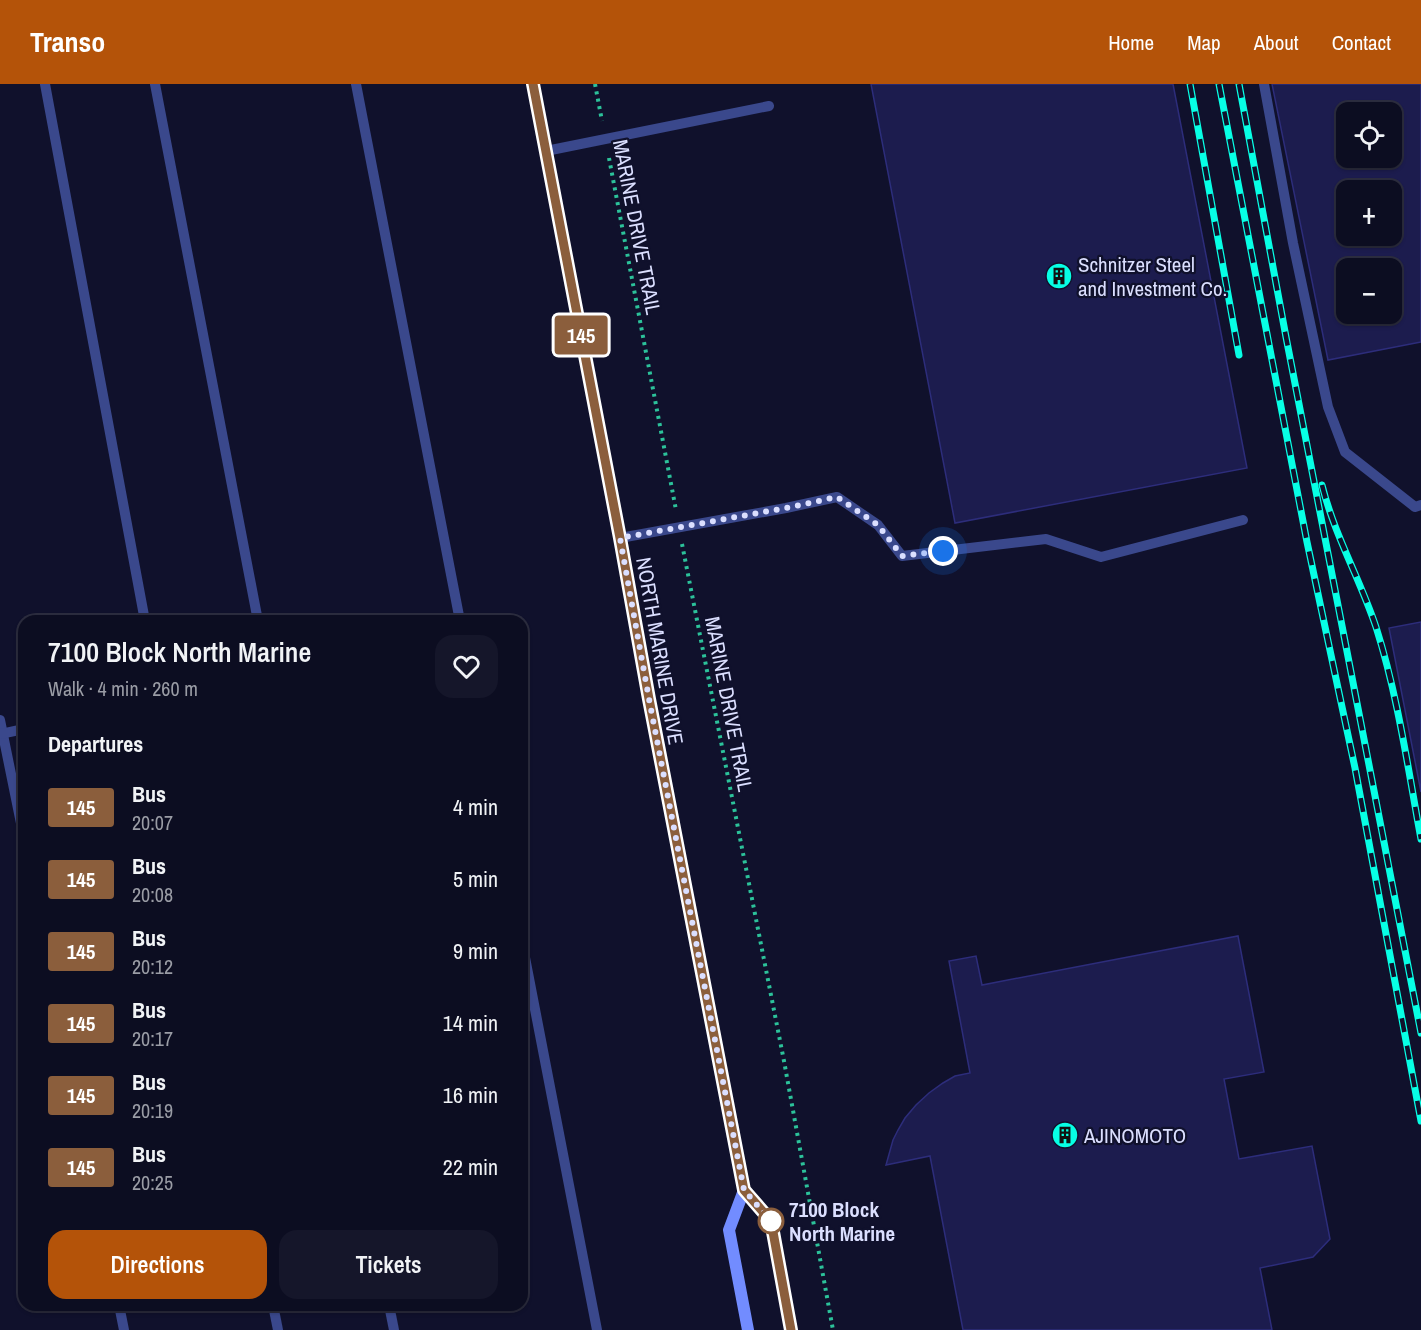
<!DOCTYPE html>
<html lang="en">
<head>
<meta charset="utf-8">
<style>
  body { margin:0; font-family:"Archivo Narrow",sans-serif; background:#15162a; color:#f1f3f6; height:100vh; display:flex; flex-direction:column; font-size:22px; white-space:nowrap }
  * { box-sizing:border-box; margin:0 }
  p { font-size:20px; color:#9a9ca5 }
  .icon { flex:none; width:33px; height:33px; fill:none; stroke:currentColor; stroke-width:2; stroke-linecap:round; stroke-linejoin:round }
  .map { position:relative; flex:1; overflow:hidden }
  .drawer { position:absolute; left:18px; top:531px; width:510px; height:696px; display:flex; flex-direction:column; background:#0c0d21; border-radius:18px; box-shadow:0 2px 4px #0004,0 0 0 2px #2c2d3f }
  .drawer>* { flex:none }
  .badge { padding:0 12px; border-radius:4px; font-size:21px; line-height:39px }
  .fabs { position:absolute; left:1336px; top:18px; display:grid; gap:12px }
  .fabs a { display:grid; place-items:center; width:66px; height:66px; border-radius:12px; background:#0c0d21; box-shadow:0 2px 4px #0004,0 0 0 2px #2c2d3f; font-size:30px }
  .you { position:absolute; width:30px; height:30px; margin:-15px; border:4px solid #fff; border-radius:50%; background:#1a73e8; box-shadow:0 0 0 9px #1a73e833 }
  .map>.badge { position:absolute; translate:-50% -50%; box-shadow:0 0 0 3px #fff }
  h2 { padding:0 30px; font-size:22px; line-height:54px }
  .round { display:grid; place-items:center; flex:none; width:63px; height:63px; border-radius:18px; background:#15162a }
  .head { display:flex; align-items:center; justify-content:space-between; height:102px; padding:0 30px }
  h1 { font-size:28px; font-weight:600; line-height:45px }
  .cta { display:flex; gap:12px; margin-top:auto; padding:12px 30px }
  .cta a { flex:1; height:69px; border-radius:18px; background:#b45309; color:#fff; font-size:24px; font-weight:600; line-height:69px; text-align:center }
  .cta a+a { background:#15162a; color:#f1f3f6 }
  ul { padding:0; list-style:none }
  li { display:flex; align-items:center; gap:18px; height:72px; padding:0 30px }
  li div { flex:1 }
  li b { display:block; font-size:22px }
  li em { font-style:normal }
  li .badge { min-width:66px; font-weight:700; text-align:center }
  header { display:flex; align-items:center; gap:36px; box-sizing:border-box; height:84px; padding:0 30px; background:#b45309; color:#fff }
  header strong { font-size:28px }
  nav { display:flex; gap:33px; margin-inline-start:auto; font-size:21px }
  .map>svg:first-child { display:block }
  .building { fill:#1c1c4e; stroke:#2d2d7b; stroke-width:1.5; fill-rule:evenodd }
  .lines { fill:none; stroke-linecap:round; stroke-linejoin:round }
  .path { stroke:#2cc29a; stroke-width:4; stroke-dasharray:3 4.5; stroke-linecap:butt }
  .service { stroke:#3a488c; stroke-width:10 }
  .secondary { stroke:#728cff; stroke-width:12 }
  .rail-casing { stroke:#07ffe5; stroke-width:7 }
  .rail { stroke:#10112c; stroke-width:4.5; stroke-dasharray:14; stroke-linecap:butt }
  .line-casing { stroke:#fff; stroke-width:14 }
  .line { stroke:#8b5e3c; stroke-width:9 }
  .walk { stroke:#dbdfff; stroke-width:6; stroke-dasharray:0 10.8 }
  .stop-dot { fill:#fff; stroke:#8b5e3c; stroke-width:3 }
  .labels { text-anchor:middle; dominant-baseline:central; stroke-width:4.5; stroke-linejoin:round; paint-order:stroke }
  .street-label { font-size:21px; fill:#dbdfff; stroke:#10112c }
  .poi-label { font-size:21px; fill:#dbdfff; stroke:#10112c; text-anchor:start }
  .stop-label { font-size:21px; font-weight:bold; fill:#dbdfff; stroke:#10112c; text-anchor:start }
</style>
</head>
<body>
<header>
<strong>Transo</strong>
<nav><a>Home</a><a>Map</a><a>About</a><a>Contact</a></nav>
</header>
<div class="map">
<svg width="1421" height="1246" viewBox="0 0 1421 1246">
  <rect width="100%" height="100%" fill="#10112c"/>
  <!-- building -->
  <g class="building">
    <path d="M871,0H1173L1247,384L955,439Z"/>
    <path d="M1272,0H1421V258L1328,276ZM1347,28H1392V74H1347ZM1347,106H1392V152H1347ZM1347,184H1392V230H1347Z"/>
    <path d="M1421,538V708L1389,544Z"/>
    <path d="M1238,852L1264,988L1224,995L1239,1075L1312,1062L1330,1155L1313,1173L1260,1184L1272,1246H963L930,1072L886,1081L893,1056L898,1046L905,1034L916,1021L929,1009L943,999L955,992L970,989L949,877L976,872L982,901Z"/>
  </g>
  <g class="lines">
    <!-- path -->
    <g class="path">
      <path d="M595,0L602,37"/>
      <path d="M609,74L676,426"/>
      <path d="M682,460L784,977L833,1246"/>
    </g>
    <!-- service -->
    <g class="service">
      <path d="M45,0L145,537"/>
      <path d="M155,0L258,537"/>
      <path d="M356,0L460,537"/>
      <path d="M1264,0L1293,159L1328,323L1345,368L1415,423L1421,421"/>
      <path d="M546,67L769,22"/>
      <path d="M620,454L786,424L837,413L878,441L902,472L1046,455L1101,473L1243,436"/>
      <path d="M0,636L24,754"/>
      <path d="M0,650L24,645"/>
      <path d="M522,858L597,1246"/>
      <path d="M119,1221L124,1246"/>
      <path d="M273,1221L278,1246"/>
      <path d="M389,1221L394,1246"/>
    </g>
    <!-- secondary -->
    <g class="secondary">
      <path d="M533,0L620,454L649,615L744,1106L771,1137L791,1246"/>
      <path d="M744,1106L729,1146L748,1246"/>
    </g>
    <defs>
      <g id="rail">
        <path d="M1190,0L1239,271"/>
        <path d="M1219,0L1307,458L1355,684L1421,1037"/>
        <path d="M1239,0L1286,253L1421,949"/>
        <path d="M1322,401C1334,450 1360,495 1376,543C1398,612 1408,685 1421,755"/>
      </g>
    </defs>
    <!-- rail casing -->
    <use href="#rail" class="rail-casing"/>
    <!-- rail -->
    <use href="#rail" class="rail"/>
  </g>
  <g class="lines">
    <defs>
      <path id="line" d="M533,0L620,454L649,615L744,1106L771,1137L791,1246"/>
    </defs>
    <!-- line casing -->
    <use href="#line" class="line-casing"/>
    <!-- line -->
    <use href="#line" class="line"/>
    <!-- walk -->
    <path class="walk" d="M771,1137L744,1106L649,615L620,454L786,424L837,413L878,441L902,472L943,467"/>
  </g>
  <!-- icons -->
  <defs>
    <symbol id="building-disc" viewBox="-11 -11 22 22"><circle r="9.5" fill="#07ffe5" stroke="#10112c"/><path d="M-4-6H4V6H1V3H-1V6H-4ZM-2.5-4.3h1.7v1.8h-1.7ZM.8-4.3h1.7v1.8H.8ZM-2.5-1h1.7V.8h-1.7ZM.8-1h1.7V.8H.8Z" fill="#111"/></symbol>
  </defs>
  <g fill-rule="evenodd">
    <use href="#building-disc" x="1044" y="177" width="30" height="30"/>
    <use href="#building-disc" x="1050" y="1036" width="30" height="30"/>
  </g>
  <!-- markers -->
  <circle class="stop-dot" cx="771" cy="1137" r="12"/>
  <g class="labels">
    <!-- street labels -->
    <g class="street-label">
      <text transform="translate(637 143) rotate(79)">MARINE DRIVE TRAIL</text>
      <text transform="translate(660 567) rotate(80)">NORTH MARINE DRIVE</text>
      <text transform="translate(729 620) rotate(79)">MARINE DRIVE TRAIL</text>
    </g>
    <!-- poi labels -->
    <g class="poi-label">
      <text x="1078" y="180">Schnitzer Steel<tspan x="1078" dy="24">and Investment Co.</tspan></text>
      <text x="1084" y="1051">AJINOMOTO</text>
    </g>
    <!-- stop labels -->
    <g class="stop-label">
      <text x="789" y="1125">7100 Block<tspan x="789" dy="24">North Marine</tspan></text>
    </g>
  </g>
</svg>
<div class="fabs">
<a><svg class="icon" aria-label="locate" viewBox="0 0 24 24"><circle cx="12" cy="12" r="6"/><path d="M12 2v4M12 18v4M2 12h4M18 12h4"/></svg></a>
<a>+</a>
<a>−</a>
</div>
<div class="you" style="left:943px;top:467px"></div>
<b class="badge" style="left:581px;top:251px;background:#8b5e3c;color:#fff">145</b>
<section class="drawer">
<div class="head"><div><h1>7100 Block North Marine</h1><p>Walk · 4 min · 260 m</p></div><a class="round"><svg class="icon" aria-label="heart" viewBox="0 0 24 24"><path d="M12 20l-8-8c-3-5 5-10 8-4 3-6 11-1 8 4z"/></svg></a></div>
<h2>Departures</h2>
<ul>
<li><span class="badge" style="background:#8b5e3c;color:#fff">145</span><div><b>Bus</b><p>20:07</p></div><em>4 min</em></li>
<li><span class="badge" style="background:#8b5e3c;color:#fff">145</span><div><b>Bus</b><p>20:08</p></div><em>5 min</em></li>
<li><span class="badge" style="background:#8b5e3c;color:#fff">145</span><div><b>Bus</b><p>20:12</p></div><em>9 min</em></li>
<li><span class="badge" style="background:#8b5e3c;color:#fff">145</span><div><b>Bus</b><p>20:17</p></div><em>14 min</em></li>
<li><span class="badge" style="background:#8b5e3c;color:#fff">145</span><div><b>Bus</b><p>20:19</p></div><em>16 min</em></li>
<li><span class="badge" style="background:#8b5e3c;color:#fff">145</span><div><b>Bus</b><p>20:25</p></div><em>22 min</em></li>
</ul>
<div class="cta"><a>Directions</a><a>Tickets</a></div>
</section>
</div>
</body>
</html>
